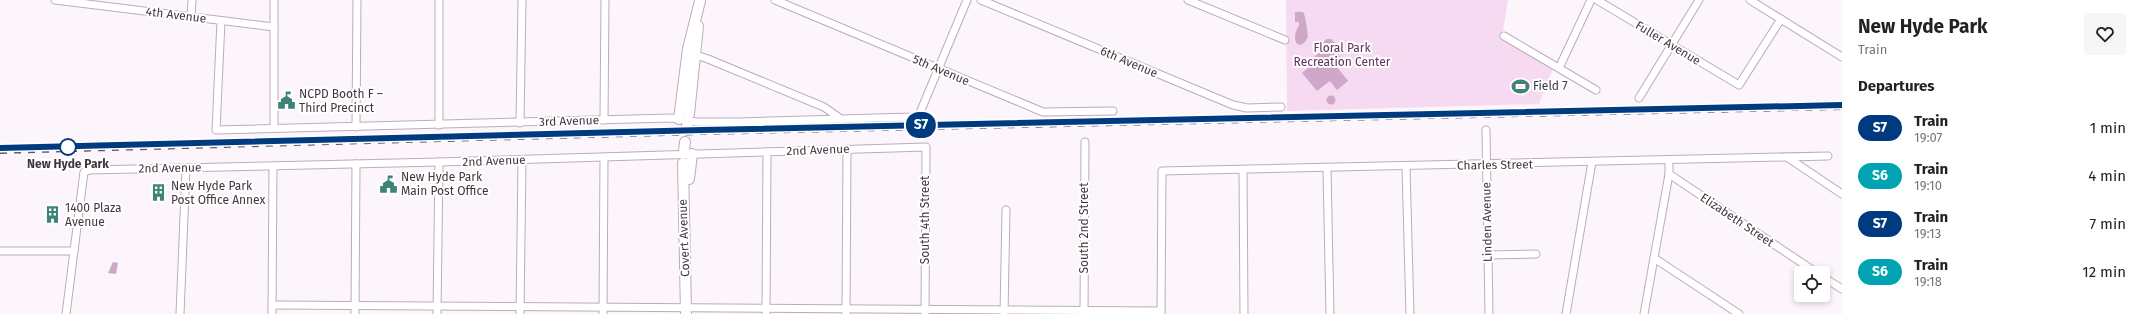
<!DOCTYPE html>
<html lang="en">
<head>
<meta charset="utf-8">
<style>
  body { margin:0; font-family:"Fira Sans",sans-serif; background:#f6f6f6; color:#222; height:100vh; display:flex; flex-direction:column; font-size:15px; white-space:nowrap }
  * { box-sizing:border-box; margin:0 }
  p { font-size:13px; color:#767676 }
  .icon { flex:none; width:22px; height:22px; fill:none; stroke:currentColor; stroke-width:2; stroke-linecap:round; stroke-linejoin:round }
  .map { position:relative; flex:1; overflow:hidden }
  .side { display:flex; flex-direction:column; background:#fff; width:300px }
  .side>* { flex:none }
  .badge { padding:0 8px; border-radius:13px; font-size:14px; line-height:26px }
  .tools { position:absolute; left:1794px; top:266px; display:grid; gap:8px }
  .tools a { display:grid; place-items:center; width:36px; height:36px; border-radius:4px; background:#fff; box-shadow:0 2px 6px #0003; font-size:20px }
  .map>.badge { position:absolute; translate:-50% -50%; box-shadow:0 0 0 2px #fff }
  h2 { padding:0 16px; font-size:15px; line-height:36px }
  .round { display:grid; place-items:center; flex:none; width:42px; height:42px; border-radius:4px; background:#f6f6f6 }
  .summary { display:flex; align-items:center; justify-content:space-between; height:68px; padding:0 16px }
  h1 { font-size:19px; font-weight:700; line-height:30px }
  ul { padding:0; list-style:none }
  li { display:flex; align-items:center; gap:12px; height:48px; padding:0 16px }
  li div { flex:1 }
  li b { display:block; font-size:15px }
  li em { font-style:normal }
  li .badge { min-width:44px; font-weight:700; text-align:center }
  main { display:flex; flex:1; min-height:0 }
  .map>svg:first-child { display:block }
  .green { fill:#f6daf2 }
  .water { fill:#cea7c9 }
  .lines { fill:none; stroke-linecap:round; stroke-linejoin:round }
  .minor-casing { stroke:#bdabbb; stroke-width:9 }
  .secondary-casing { stroke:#bdabbb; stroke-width:12 }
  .minor { stroke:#fff; stroke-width:7 }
  .secondary { stroke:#fff; stroke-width:10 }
  .rail { stroke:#60585f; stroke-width:2; stroke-dasharray:7 7; stroke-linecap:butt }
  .line-casing { stroke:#fff; stroke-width:9 }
  .line { stroke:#003b80; stroke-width:6 }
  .stop-dot { fill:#fff; stroke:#003b80; stroke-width:2 }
  .labels { text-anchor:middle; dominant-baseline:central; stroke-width:4; stroke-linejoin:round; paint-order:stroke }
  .street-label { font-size:12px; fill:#3f373e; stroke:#fff }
  .park-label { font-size:12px; fill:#61305d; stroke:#fff }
  .poi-label { font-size:12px; fill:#3f373e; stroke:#fff; text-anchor:start }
  .stop-label { font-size:12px; font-weight:bold; fill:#3f373e; stroke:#fff }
</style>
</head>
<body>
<main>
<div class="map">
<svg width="1842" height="314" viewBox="0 0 1842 314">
  <rect width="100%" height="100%" fill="#fdf5fc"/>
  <!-- green -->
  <path class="green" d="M1286,0H1508L1502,37L1553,68L1539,104L1287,111Z"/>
  <!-- water -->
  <g class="water">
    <path d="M1295,12H1303C1306,16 1307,31 1308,37L1305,42L1301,45L1297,44C1293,37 1296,31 1299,25V22H1295Z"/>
    <path d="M1327,39H1331L1335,43V50L1343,60L1337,67L1348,81L1337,90L1330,81L1317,91L1302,73L1315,62L1314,57L1321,51L1322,43Z"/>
    <circle cx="1331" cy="100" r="4.5"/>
    <path d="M113,262L118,263L116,274L108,273Z"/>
  </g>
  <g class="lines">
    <defs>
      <g id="minor">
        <path d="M55,0L274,27"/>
        <path d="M439,0V125"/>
        <path d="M775,0L1043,112L1113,111"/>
        <path d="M981,0L1233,105L1247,108L1281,107"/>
        <path d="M1188,0L1285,40"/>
        <path d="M1597,0L1739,85L1781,19"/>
        <path d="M1750,0L1842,57"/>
        <path d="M191,17L192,0"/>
        <path d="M221,21L216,130L671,118L697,122H740L912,117L919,115L967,0"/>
        <path d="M1504,36L1596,90"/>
        <path d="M696,55L708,59L824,107L841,119"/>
        <path d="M1559,68L1591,0"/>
        <path d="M1639,98L1699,0"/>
        <path d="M604,120L605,0"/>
        <path d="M520,123L522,0"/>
        <path d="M356,127L357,0"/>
        <path d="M274,128V0"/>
        <path d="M1486,130L1489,314"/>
        <path d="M1787,157L1842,194"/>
        <path d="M1669,160V174L1817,273"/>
        <path d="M1406,167L1410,314"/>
        <path d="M1327,169L1330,314"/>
        <path d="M1243,171L1244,314"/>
        <path d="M0,251H74"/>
        <path d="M1488,255L1536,254"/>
        <path d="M1654,258L1739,314"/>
        <path d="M1823,277L1842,289"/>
        <path d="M272,305L1161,311"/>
        <path d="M66,314L84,172L90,170L439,162L926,147L925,314"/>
        <path d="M180,314L186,168"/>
        <path d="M272,314L273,166"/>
        <path d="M355,314L356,164"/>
        <path d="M437,314L439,162"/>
        <path d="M520,314L522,160"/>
        <path d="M603,314L604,158"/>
        <path d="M766,314L767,152"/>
        <path d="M846,314L847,149"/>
        <path d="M1004,314L1006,210"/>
        <path d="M1084,314L1085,142"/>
        <path d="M1161,314L1162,171L1828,156"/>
        <path d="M1566,314L1592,162"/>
        <path d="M1644,314L1669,174"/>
      </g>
      <g id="secondary">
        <path d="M689,114L698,26"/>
        <path d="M679,119L688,49L700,1"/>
        <path d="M687,127V126"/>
        <path d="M684,150L685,142"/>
        <path d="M683,163L686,314"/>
        <path d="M689,179L692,154"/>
      </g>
    </defs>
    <!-- minor casing -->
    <use href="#minor" class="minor-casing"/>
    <!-- secondary casing -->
    <use href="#secondary" class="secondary-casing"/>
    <!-- minor -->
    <use href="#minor" class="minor"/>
    <!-- secondary -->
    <use href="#secondary" class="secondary"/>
    <!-- rail -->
    <path class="rail" d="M0,153L702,134L1842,109"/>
  </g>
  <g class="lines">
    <defs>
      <path id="line" d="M0,148L702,130L1842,105"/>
    </defs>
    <!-- line casing -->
    <use href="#line" class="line-casing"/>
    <!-- line -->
    <use href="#line" class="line"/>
  </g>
  <!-- icons -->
  <defs>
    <symbol id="stadium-bare" viewBox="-9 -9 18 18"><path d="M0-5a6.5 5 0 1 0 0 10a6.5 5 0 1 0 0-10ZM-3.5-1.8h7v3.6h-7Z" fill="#3e8278" stroke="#fff" stroke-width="2.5" paint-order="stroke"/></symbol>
    <symbol id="civic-bare" viewBox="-9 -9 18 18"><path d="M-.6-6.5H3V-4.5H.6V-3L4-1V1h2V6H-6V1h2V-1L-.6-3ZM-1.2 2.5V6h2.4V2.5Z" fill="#3e8278" stroke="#fff" stroke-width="2.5" paint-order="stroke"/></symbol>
    <symbol id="building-bare" viewBox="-9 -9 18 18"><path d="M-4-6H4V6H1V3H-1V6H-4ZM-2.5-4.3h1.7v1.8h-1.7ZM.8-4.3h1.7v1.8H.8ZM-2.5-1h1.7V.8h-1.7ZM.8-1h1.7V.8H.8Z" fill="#3e8278" stroke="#fff" stroke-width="2.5" paint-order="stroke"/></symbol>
  </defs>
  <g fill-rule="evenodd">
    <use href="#stadium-bare" x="1508" y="74" width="25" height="25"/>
    <use href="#civic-bare" x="274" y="88" width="25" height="25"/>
    <use href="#civic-bare" x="376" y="172" width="25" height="25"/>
    <use href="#building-bare" x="146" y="180" width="25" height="25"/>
    <use href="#building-bare" x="40" y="202" width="25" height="25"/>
  </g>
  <!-- markers -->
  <circle class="stop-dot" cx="68" cy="147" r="8"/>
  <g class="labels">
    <!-- street labels -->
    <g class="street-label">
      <text transform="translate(176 15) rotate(7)">4th Avenue</text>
      <text transform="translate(1668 43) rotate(31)">Fuller Avenue</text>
      <text transform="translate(1129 62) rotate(23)">6th Avenue</text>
      <text transform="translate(941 70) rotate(23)">5th Avenue</text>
      <text transform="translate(569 121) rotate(-2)">3rd Avenue</text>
      <text transform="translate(818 150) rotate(-2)">2nd Avenue</text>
      <text transform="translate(494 161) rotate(-2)">2nd Avenue</text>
      <text transform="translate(1495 165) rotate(-1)">Charles Street</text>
      <text transform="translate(170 168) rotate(-1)">2nd Avenue</text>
      <text transform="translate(925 220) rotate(-90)">South 4th Street</text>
      <text transform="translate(1737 220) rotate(34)">Elizabeth Street</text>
      <text transform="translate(1487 222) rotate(-91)">Linden Avenue</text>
      <text transform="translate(1084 228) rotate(-90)">South 2nd Street</text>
      <text transform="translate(684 238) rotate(-92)">Covert Avenue</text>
    </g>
    <!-- park labels -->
    <g class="park-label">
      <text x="1342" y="48">Floral Park<tspan x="1342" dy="14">Recreation Center</tspan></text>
    </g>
    <!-- poi labels -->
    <g class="poi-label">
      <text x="1533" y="86">Field 7</text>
      <text x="299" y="94">NCPD Booth F –<tspan x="299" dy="14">Third Precinct</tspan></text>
      <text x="401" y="177">New Hyde Park<tspan x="401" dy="14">Main Post Office</tspan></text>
      <text x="171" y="186">New Hyde Park<tspan x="171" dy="14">Post Office Annex</tspan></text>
      <text x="65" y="208">1400 Plaza<tspan x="65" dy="14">Avenue</tspan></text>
    </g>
    <!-- stop labels -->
    <g class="stop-label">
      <text x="68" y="164">New Hyde Park</text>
    </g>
  </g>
</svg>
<div class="tools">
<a><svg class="icon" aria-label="locate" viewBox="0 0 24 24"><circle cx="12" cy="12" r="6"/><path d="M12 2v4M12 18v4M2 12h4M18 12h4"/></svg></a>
</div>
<b class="badge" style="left:921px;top:125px;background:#003b80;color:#fff">S7</b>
</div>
<section class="side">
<div class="summary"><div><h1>New Hyde Park</h1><p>Train</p></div><a class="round"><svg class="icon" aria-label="heart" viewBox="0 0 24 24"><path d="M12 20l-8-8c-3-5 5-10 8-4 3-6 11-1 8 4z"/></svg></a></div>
<h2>Departures</h2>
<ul>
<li><span class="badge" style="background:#003b80;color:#fff">S7</span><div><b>Train</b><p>19:07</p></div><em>1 min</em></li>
<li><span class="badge" style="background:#00a3b4;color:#fff">S6</span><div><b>Train</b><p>19:10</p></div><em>4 min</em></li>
<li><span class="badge" style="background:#003b80;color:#fff">S7</span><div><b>Train</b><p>19:13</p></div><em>7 min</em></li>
<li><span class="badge" style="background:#00a3b4;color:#fff">S6</span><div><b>Train</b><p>19:18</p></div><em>12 min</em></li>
</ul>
</section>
</main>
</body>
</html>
